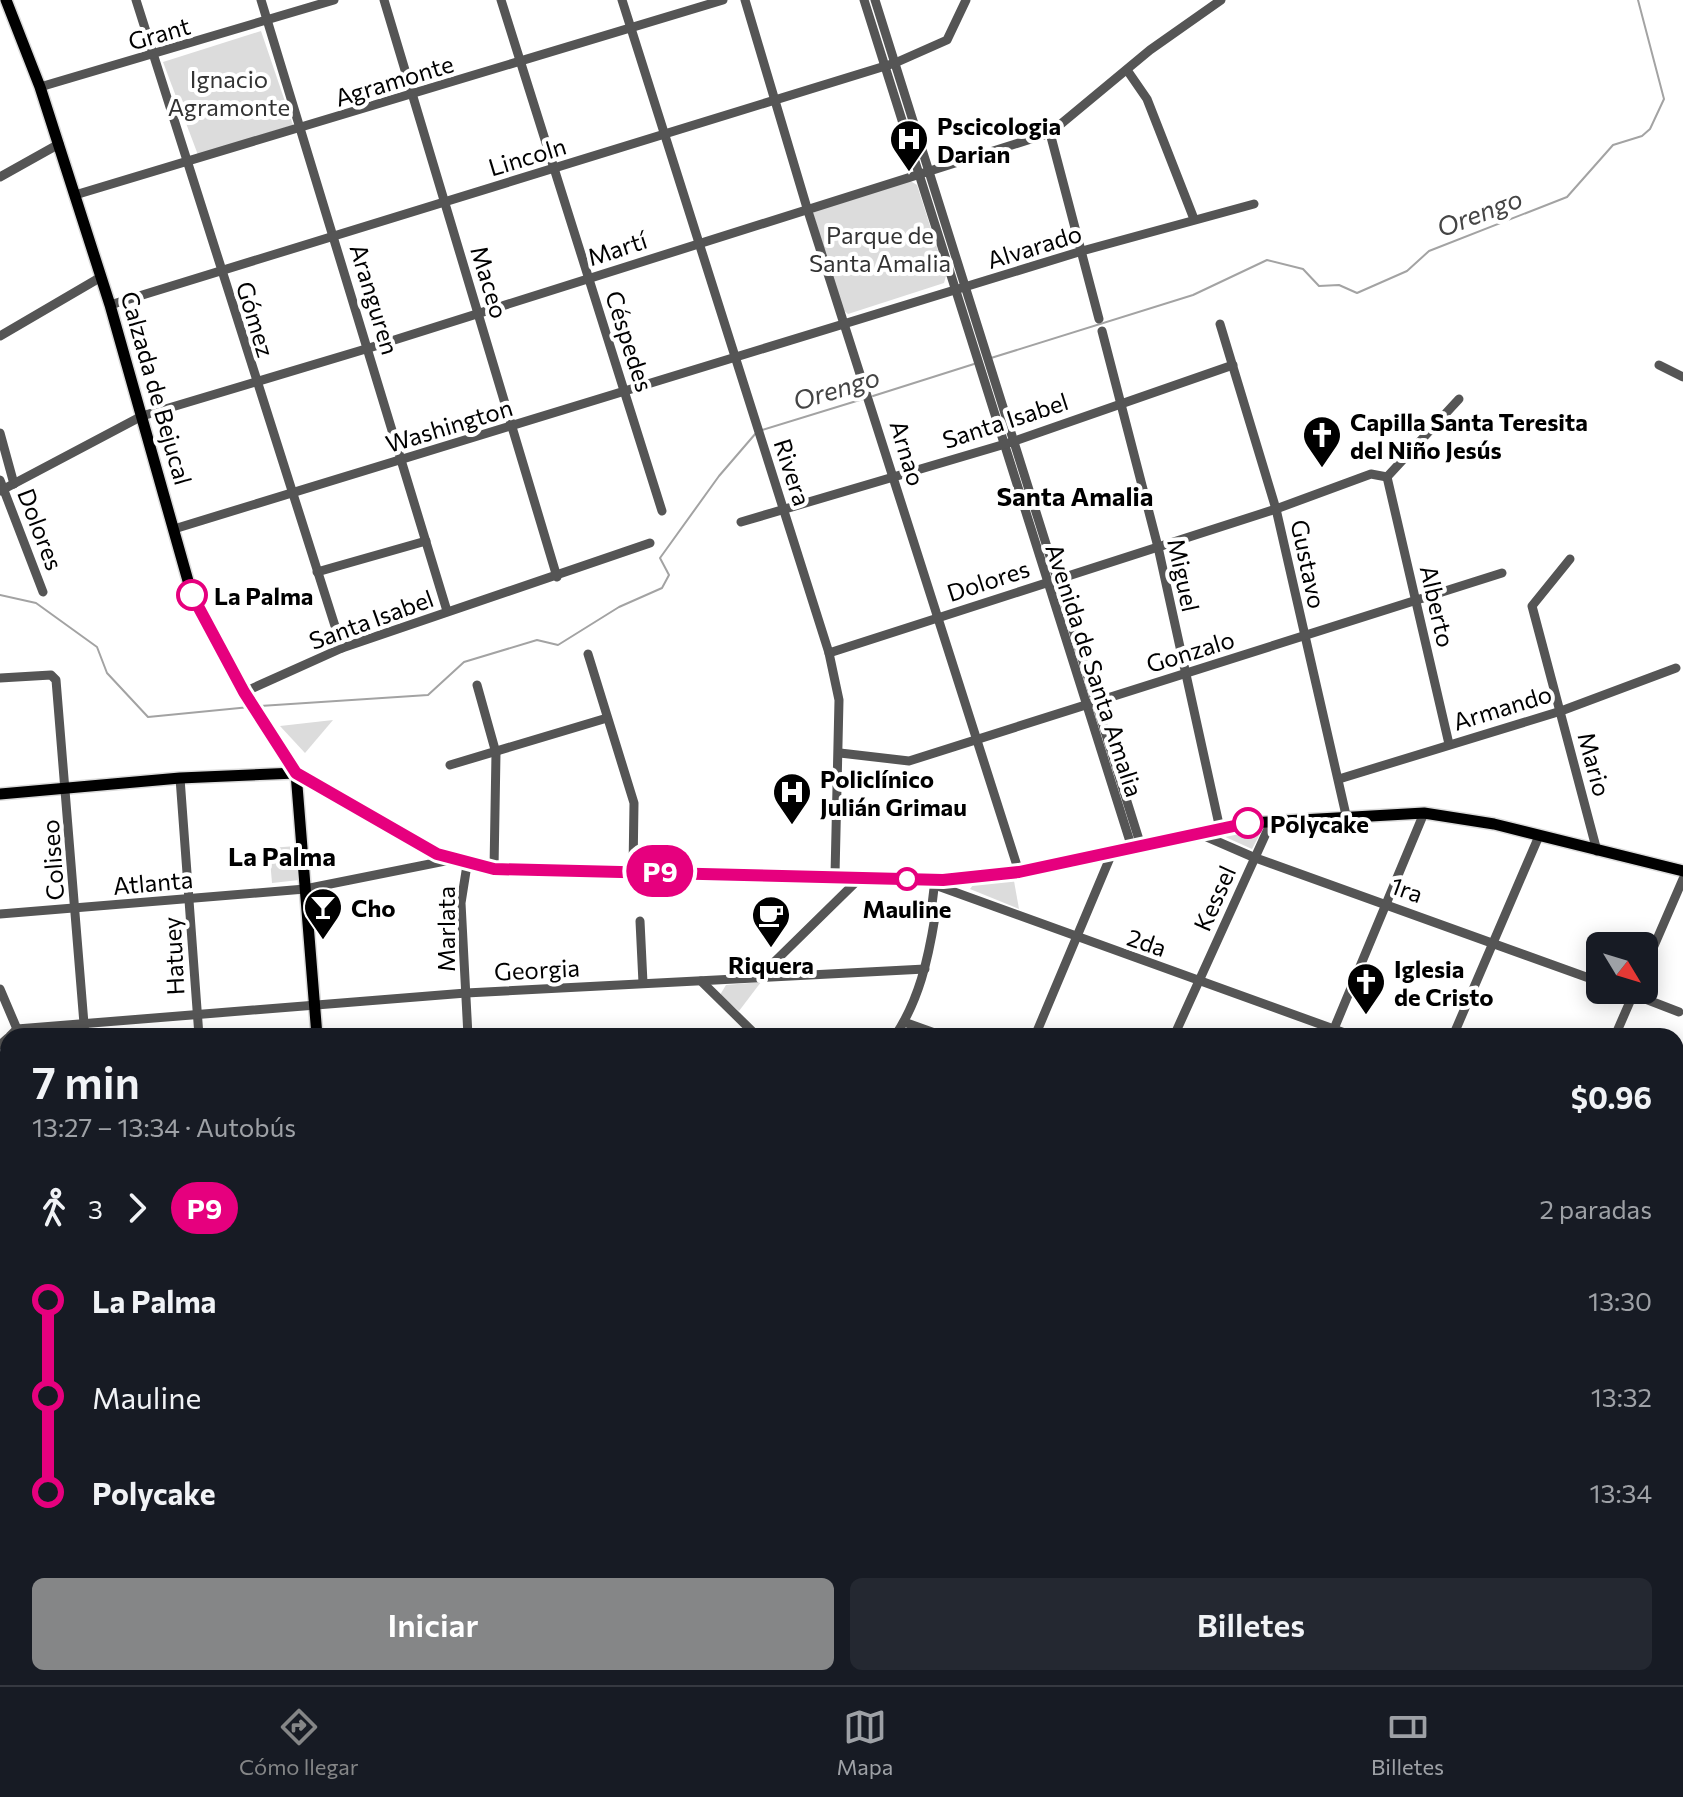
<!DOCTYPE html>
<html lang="es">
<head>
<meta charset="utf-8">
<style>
  body { margin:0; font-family:Commissioner,sans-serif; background:#242831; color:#f1f3f6; height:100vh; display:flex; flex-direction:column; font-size:30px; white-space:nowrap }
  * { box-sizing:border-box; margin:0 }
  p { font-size:26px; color:#9ea1a6 }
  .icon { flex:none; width:44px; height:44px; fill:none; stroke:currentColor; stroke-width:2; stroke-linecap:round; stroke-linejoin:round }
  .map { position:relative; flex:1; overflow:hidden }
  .panel { position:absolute; left:0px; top:1028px; width:1684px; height:658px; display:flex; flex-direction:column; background:#171b24; border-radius:24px 24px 0 0; box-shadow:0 4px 20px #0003 }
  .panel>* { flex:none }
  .badge { padding:0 16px; border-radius:26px; font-size:28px; line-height:52px }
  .needle { width:52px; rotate:128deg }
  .controls { position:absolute; left:1586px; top:932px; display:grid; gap:16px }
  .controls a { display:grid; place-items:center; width:72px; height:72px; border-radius:12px; background:#171b24; box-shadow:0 4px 20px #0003; font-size:40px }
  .map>.badge { position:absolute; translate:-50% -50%; box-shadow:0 0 0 4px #fff }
  .legs { display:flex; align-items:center; gap:12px; height:88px; padding:0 32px; font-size:26px }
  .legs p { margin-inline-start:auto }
  .overview { display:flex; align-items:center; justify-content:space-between; height:136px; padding:0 32px }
  h1 { font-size:44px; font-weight:600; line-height:60px }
  .action { display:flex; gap:16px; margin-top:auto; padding:16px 32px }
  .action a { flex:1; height:92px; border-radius:12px; background:#858687; color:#fff; font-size:32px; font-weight:600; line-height:92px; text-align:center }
  .action a+a { background:#242831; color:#f1f3f6 }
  ul { padding:0 32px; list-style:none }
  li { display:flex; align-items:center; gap:28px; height:96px; font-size:30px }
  li i { display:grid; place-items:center; width:12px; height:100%; margin:0 10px; background:currentColor }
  li i::after { content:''; width:20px; height:20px; margin:-10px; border:6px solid; border-radius:50%; background:#171b24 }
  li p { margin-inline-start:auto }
  li:first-child i { background:linear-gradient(#0000 50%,currentColor 0) }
  li:last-child i { background:linear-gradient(currentColor 50%,#0000 0) }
  .dock { display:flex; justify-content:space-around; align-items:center; height:112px; border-top:2px solid #363941; background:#171b24; font-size:22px; color:#9ea1a6 }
  .dock a { display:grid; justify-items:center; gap:4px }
  .dock .active { color:#858687 }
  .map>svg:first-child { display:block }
  .green { fill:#dcdcdc }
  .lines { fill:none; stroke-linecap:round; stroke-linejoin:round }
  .stream { stroke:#a3a3a3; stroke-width:2 }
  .major-casing { stroke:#dbdbdb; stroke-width:14 }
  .minor { stroke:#555; stroke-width:9 }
  .major { stroke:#000; stroke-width:11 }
  .rail { stroke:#000; stroke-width:2; stroke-dasharray:12 4 2 4; stroke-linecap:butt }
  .line-1-casing { stroke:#fff; stroke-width:18 }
  .line-1 { stroke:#e6007e; stroke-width:12 }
  .stop-1-dot { fill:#fff; stroke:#e6007e; stroke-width:4 }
  .labels { text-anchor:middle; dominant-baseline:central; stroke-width:8; stroke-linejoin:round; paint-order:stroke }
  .street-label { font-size:24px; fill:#000; stroke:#fff }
  .park-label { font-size:24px; fill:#333; stroke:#fff }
  .poi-label { font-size:24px; font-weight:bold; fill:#000; stroke:#fff; text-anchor:start }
  .stop-label { font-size:24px; font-weight:bold; fill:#000; stroke:#fff; text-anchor:start }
  .water-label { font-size:26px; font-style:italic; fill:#444; stroke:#fff }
  .neighbourhood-label { font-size:26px; font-weight:bold; fill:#000; stroke:#fff }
</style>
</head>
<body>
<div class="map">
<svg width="1683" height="1685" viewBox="0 0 1683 1685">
  <rect width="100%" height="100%" fill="#fff"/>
  <!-- green -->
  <g class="green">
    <path d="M261,31L293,125L198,155L163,62Z"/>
    <path d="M907,179L917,185L946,276L944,283L848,314L843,310L813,213L820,207Z"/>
    <path d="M333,720L305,753L280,726Z"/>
    <path d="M1262,830L1252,849L1221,835Z"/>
    <path d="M297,846L299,880L272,883L269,848Z"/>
    <path d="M1014,881L1019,909L970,889L973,885Z"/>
    <path d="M761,982L739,1011L720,995L726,985Z"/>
    <path d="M1683,1474V1624L1681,1626L1676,1621V1480Z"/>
    <path d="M404,1678H534L554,1685H397Z"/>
    <path d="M1242,1678H1412L1407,1685H1249Z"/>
    <path d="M1446,1678H1614L1611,1685H1442Z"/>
  </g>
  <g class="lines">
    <!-- stream -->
    <g class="stream">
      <path d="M991,358L1193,295L1267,260L1303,269L1319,286L1339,285L1357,293L1407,271L1429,251L1567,197L1613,145L1642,136L1650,129L1664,99L1638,0"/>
      <path d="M873,396L974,364"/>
      <path d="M762,430L863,399"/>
      <path d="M0,595L36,603L97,647L107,673L148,717L250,707"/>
      <path d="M260,706L428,695L464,662L537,640L558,645L619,607L662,588L669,575L660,558L719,476L756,433"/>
    </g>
    <defs>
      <g id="major">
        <path d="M6,0L40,87L110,305L192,595L244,692L296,773L437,854L494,869L943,880L1019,872L1248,823L1424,813L1494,824L1683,871"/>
        <path d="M296,773L317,1036"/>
        <path d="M0,794L180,778L296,773"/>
        <path d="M1225,1678L1232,1685"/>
      </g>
    </defs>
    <!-- major casing -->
    <use href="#major" class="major-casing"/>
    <!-- minor -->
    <g class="minor">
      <path d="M136,0L342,648"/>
      <path d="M261,0L447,611"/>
      <path d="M384,0L557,577"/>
      <path d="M501,0L662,511"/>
      <path d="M622,0L829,653L839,700L835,875"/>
      <path d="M745,0L807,208L1019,872"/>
      <path d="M864,0L1132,848"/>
      <path d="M875,0L1141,846"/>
      <path d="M1127,70L1147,99L1194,219"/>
      <path d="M40,87L334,0"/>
      <path d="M1050,133L1099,319"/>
      <path d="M0,177L59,144"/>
      <path d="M75,195L723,0"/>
      <path d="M110,305L895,63L947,40L966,0"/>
      <path d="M1220,324L1276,509L1346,815"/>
      <path d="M1102,331L1158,547L1220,829"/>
      <path d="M0,336L101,277"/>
      <path d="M1659,365L1683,377"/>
      <path d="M0,433L14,484"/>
      <path d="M1387,477L1449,744"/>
      <path d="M1387,477L1459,399"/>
      <path d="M0,480L43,592"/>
      <path d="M0,491L142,416L369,348L1050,133L1150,50L1221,0"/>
      <path d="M741,522L1012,442L1233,365"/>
      <path d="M174,529L1082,251L1254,204"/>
      <path d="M1570,559L1532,606L1597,851"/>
      <path d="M317,572L426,541"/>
      <path d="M829,653L1276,509L1371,474L1387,477"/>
      <path d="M588,654L634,803L633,870"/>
      <path d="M0,678L51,675L56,680L85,1036"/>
      <path d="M477,685L496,753L494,869"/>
      <path d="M244,692L342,648L650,543"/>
      <path d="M840,753L909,761L1502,573"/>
      <path d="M450,765L607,718"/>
      <path d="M180,778L199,1036"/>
      <path d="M1339,779L1561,711L1676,668"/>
      <path d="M1200,834L1253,857L1600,982"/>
      <path d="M467,865L461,903L468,1036"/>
      <path d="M924,881L1353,1036"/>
      <path d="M0,914L305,889L450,860"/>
      <path d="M640,921L643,983"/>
      <path d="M1644,969L1683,879"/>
      <path d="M761,975L862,876"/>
      <path d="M701,981L757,1036"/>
      <path d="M0,989L17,1029"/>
      <path d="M1622,990L1679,1012"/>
      <path d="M904,1022L943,1036"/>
      <path d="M10,1036L17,1029L466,993L925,969"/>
      <path d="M895,1036C919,1000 928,960 935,917L931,913L935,880"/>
      <path d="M1035,1036L1112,853"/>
      <path d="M1174,1036L1272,820"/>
      <path d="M1331,1036L1424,813"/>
      <path d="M1453,1036L1539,836"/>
      <path d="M1615,1036L1635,990"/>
      <path d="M0,1045L8,1038"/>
      <path d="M0,1107L8,1115"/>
      <path d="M1676,1151L1683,1153"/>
      <path d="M0,1207L8,1199"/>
      <path d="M1676,1249L1683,1233"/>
      <path d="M0,1282L8,1291"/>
      <path d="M1676,1299L1683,1302"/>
      <path d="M0,1380L8,1372"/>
      <path d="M0,1444L8,1452"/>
      <path d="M0,1478L8,1470"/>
      <path d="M0,1587L8,1579"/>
      <path d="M651,1678L657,1685"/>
      <path d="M1072,1678L1079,1685"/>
      <path d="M109,1685L119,1678"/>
      <path d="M230,1685L238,1678"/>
      <path d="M369,1685L376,1678"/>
      <path d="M748,1685L755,1678"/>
      <path d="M878,1685L886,1678"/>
      <path d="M1006,1685L1014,1678"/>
      <path d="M1135,1685L1141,1678"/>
    </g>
    <!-- major -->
    <use href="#major" class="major"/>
    <!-- rail -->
    <g class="rail">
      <path d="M1676,1086L1683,1070"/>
      <path d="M1411,1685L1416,1678"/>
    </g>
  </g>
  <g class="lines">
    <defs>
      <path id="line-1" d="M192,595L244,692L296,773L437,854L494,869L943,880L1019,872L1248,823"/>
    </defs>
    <!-- line-1 casing -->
    <use href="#line-1" class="line-1-casing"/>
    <!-- line-1 -->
    <use href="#line-1" class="line-1"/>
  </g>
  <!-- icons -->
  <defs>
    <symbol id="hospital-pin" viewBox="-11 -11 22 30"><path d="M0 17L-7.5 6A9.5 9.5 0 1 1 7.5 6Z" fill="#000" stroke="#fff"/><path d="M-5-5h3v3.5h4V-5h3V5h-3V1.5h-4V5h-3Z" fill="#fff"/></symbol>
    <symbol id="church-pin" viewBox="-11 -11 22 30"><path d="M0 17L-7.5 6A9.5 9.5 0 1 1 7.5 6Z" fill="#000" stroke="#fff"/><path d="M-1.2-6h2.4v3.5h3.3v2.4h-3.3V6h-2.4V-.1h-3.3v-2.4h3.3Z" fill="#fff"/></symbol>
    <symbol id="bar-pin" viewBox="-11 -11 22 30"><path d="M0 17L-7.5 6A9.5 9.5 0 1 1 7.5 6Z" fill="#000" stroke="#fff"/><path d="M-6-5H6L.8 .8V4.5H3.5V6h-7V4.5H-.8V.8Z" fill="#fff"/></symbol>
    <symbol id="cafe-pin" viewBox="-11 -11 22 30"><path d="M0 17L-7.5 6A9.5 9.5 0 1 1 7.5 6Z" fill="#000" stroke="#fff"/><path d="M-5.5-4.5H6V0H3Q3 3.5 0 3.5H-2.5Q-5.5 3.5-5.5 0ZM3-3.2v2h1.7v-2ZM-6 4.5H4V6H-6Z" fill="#fff"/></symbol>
  </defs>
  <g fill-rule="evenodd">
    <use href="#hospital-pin" x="887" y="117" width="44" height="60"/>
    <use href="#church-pin" x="1300" y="413" width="44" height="60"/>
    <use href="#hospital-pin" x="770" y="770" width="44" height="60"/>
    <use href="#bar-pin" x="301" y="885" width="44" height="60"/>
    <use href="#cafe-pin" x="749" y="893" width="44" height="60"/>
    <use href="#church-pin" x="1344" y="960" width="44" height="60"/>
  </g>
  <!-- markers -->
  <g class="stop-1-dot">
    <circle cx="192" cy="595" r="14"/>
    <circle cx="1248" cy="823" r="14"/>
    <circle cx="907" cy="879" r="10"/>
  </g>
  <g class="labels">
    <!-- street labels -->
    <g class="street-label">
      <text transform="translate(159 33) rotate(-16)">Grant</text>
      <text transform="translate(394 80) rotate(-17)">Agramonte</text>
      <text transform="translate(527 156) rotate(-17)">Lincoln</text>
      <text transform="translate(1034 246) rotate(-17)">Alvarado</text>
      <text transform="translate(617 248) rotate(-18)">Martí</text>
      <text transform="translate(490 282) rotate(73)">Maceo</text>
      <text transform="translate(375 299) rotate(73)">Aranguren</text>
      <text transform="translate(256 319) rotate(73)">Gómez</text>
      <text transform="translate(630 341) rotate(72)">Céspedes</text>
      <text transform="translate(157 388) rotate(74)">Calzada de Bejucal</text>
      <text transform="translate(1005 420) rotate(-18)">Santa Isabel</text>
      <text transform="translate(449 425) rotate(-17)">Washington</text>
      <text transform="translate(908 453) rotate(73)">Arnao</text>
      <text transform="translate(793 472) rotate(72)">Rivera</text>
      <text transform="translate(41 529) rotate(69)">Dolores</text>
      <text transform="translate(1309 564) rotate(78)">Gustavo</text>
      <text transform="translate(1184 575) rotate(78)">Miguel</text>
      <text transform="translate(988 580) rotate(-18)">Dolores</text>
      <text transform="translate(1438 606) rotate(77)">Alberto</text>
      <text transform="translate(371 619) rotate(-20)">Santa Isabel</text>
      <text transform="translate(1190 651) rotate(-17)">Gonzalo</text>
      <text transform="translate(1095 670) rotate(72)">Avenida de Santa Amalia</text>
      <text transform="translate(1502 707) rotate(-17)">Armando</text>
      <text transform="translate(1595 764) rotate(75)">Mario</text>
      <text transform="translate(52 860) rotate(-94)">Coliseo</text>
      <text transform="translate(153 882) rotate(-5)">Atlanta</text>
      <text transform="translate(1407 889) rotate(20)">1ra</text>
      <text transform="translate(1214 898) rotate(-66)">Kessel</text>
      <text transform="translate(445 929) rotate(-90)">Marlata</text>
      <text transform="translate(1147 942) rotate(19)">2da</text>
      <text transform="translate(173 956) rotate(-93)">Hatuey</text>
      <text transform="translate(537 969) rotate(-3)">Georgia</text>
    </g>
    <!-- park labels -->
    <g class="park-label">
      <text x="229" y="78">Ignacio<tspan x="229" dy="28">Agramonte</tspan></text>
      <text x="880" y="234">Parque de<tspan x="880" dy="28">Santa Amalia</tspan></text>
    </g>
    <!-- poi labels -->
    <g class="poi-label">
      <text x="937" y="125">Pscicologia<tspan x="937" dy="28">Darian</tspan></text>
      <text x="1350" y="421">Capilla Santa Teresita<tspan x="1350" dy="28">del Niño Jesús</tspan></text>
      <text x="820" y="778">Policlínico<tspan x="820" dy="28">Julián Grimau</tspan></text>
      <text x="351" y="907">Cho</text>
      <text x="771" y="964" text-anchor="middle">Riquera</text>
      <text x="1394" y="968">Iglesia<tspan x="1394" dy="28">de Cristo</tspan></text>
    </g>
    <!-- stop labels -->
    <g class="stop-label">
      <text x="214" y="595">La Palma</text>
      <text x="1270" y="823">Polycake</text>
      <text x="907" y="908" text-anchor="middle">Mauline</text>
    </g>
    <!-- water labels -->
    <g class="water-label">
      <text transform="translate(1479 212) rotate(-21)">Orengo</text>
      <text transform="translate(836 388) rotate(-17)">Orengo</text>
    </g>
    <!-- neighbourhood labels -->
    <g class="neighbourhood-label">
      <text x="1075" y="495">Santa Amalia</text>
      <text x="282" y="855">La Palma</text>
    </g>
  </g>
</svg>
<div class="controls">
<a><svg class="needle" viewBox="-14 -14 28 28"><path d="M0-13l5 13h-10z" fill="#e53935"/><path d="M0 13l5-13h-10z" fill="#9ea1a6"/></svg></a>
</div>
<b class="badge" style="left:660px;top:871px;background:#e6007e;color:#fff">P9</b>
<section class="panel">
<div class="overview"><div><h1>7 min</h1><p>13:27 – 13:34 · Autobús</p></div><b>$0.96</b></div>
<div class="legs"><svg class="icon" aria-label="walk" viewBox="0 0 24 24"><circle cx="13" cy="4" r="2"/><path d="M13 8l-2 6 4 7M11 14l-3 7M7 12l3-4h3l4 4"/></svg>3<svg class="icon" aria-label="forward" viewBox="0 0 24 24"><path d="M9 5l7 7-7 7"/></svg><b class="badge" style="background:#e6007e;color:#fff">P9</b><p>2 paradas</p></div>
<ul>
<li><i style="color:#e6007e"></i><b>La Palma</b><p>13:30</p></li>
<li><i style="color:#e6007e"></i><span>Mauline</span><p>13:32</p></li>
<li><i style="color:#e6007e"></i><b>Polycake</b><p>13:34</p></li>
</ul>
<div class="action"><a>Iniciar</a><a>Billetes</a></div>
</section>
</div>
<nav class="dock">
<a class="active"><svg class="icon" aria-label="directions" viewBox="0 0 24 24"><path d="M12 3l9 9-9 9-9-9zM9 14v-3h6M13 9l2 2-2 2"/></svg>Cómo llegar</a>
<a><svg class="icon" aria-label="map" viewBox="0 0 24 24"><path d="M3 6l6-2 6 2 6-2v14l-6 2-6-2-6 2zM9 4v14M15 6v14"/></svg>Mapa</a>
<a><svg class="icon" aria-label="tickets" viewBox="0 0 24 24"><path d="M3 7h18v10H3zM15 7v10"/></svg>Billetes</a>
</nav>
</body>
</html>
